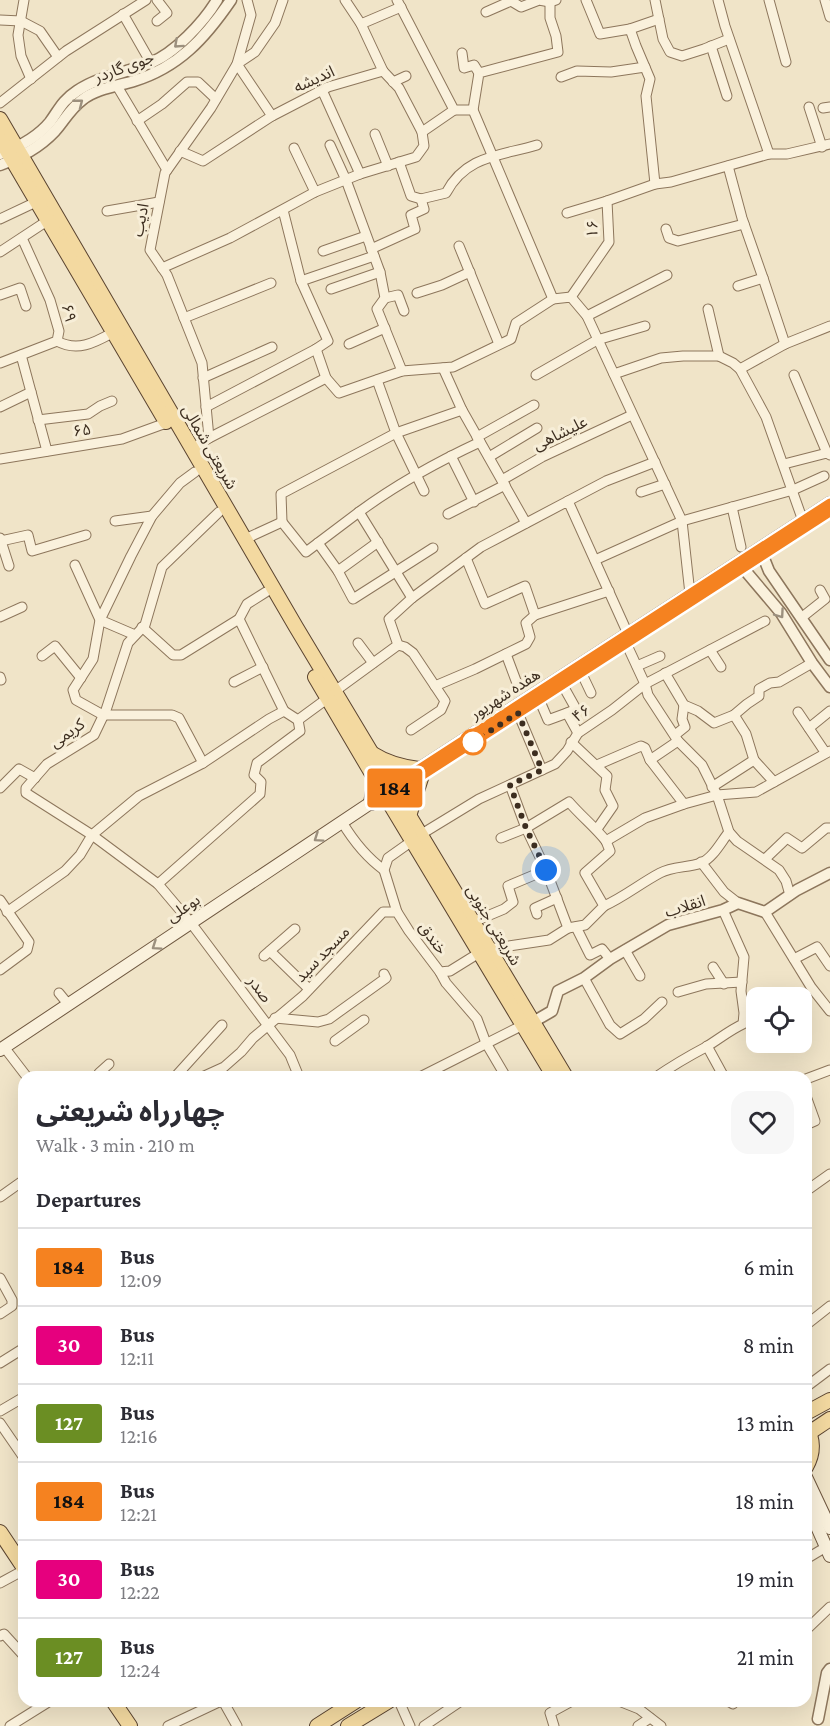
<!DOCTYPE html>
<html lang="en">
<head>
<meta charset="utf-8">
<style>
  body { margin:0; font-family:"Crimson Pro","Noto Sans Arabic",serif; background:#f7f7f7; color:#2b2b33; height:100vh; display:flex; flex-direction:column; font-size:22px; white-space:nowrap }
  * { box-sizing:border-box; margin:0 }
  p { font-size:20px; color:#7c7c81 }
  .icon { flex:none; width:33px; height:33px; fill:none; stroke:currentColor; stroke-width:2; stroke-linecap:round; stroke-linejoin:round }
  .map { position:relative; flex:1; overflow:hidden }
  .side { position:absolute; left:18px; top:1071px; width:794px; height:636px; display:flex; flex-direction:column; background:#fff; border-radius:18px; box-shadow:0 6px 24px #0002 }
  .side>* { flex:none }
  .badge { padding:0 12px; border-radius:4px; font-size:21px; line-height:39px }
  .tools { position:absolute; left:746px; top:987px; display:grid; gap:12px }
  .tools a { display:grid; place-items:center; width:66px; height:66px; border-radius:12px; background:#fff; box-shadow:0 6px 24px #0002; font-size:30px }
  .you { position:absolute; width:30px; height:30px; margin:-15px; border:4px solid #fff; border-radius:50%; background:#1a73e8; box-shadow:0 0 0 9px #1a73e833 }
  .map>.badge { position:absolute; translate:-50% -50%; box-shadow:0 0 0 3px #fff }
  h2 { padding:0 18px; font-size:22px; line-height:54px }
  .round { display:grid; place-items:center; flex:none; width:63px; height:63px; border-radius:18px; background:#f7f7f7 }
  .headline { display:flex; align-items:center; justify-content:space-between; height:102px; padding:0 18px }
  h1 { font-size:28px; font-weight:700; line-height:45px }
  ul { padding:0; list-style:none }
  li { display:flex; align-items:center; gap:18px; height:78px; padding:0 18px; border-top:2px solid #e1e1e2 }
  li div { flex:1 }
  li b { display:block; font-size:22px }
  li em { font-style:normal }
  li .badge { min-width:66px; font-weight:700; text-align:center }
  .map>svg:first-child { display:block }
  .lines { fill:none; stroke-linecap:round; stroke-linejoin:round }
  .minor-casing { stroke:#8d765c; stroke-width:11 }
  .tertiary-casing { stroke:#8d765c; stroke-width:13 }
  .secondary-casing { stroke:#6f573f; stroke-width:14 }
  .primary-casing { stroke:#5b4430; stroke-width:16 }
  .minor { stroke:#faf1dc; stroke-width:9 }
  .tertiary { stroke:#faf1dc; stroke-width:10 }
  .secondary { stroke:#faf1dc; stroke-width:12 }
  .primary { stroke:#f3d9a0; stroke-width:14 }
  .oneway { stroke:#9c907e }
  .line-casing { stroke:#fff; stroke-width:14 }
  .line { stroke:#f58220; stroke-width:9 }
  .walk { stroke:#3d2e20; stroke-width:6; stroke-dasharray:0 10.8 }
  .stop-dot { fill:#fff; stroke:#f58220; stroke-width:3 }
  .labels { text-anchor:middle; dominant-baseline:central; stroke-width:6; stroke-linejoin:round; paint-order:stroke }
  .street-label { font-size:16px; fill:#3d2e20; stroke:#f7eed8 }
</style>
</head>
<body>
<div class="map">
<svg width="830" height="1726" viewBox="0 0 830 1726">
  <rect width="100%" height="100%" fill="#f0e4c8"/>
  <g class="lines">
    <defs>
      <g id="minor">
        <path d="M24,0L18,35L21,56L31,79"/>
        <path d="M345,0L361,24"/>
        <path d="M397,0L454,110H473L553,299L571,297L587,316L682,521L690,594"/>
        <path d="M586,0L600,34L630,29L636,46L650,79L646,96L655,184"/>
        <path d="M655,0L663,39L670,52L682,56L704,49L729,39"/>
        <path d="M769,0L786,62"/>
        <path d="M825,0L830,17"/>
        <path d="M486,12L511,1L521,7L539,0L550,2"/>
        <path d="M123,14L151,63"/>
        <path d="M0,20L21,21L40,31L58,57"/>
        <path d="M157,21L167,13L157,0"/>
        <path d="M630,29L659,19"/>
        <path d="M711,46L727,96"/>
        <path d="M462,53L464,68L474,65L479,73"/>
        <path d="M383,71L399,88L422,132L454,110"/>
        <path d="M561,77L577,71L611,72L645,67"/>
        <path d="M393,82L406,76"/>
        <path d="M117,86L167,170"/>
        <path d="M0,103L66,51L146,0"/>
        <path d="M809,107L822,147"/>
        <path d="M823,108L830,107"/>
        <path d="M473,110L479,73L558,52L556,36L550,18V2L556,0"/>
        <path d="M272,116L237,64L255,52L275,23L283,0"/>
        <path d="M137,121L162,104L187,82H198L216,99"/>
        <path d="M375,134L388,166"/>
        <path d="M330,145L346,180L380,272L385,298L377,309L402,371"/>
        <path d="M294,148L315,192"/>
        <path d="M180,151L203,161L272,116L328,87L383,71L361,24L401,7"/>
        <path d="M769,154H787L830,144"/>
        <path d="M399,162L411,196L421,199L446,193C466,155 501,156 537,145"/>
        <path d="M728,166L742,218L763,278L738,286"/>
        <path d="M360,174L416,157L424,146L422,132"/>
        <path d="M107,211L159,202"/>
        <path d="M567,213L607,201"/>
        <path d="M0,219L36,202"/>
        <path d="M666,229L669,238L678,241L744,224"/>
        <path d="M459,246L499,344"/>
        <path d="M371,249L415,229L411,215L424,209L421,199"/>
        <path d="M323,251L366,236"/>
        <path d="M0,252L47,221"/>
        <path d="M162,268L230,238L315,192L360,174L322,90"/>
        <path d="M763,278L785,344"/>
        <path d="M301,281L374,256"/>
        <path d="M331,289L380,272"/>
        <path d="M417,293L442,285L470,272"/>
        <path d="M0,295L20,288L26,306"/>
        <path d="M571,297L609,242L607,201L655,184L671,182L769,154L725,26L718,0"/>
        <path d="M385,298L398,295L404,311"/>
        <path d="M708,309L719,356"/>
        <path d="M587,316L667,275"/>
        <path d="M184,318L271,283"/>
        <path d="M57,341C77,352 94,343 112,333"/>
        <path d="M349,344L385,328"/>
        <path d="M316,349L326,378L339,393L402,371L453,367L511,339L516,323L553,299"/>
        <path d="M21,355L47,451"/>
        <path d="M0,363L57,341L59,331L50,300L22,238"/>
        <path d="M443,368L462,410L526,523"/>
        <path d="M740,369L785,344L830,326"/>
        <path d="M614,374L661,358L683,356H719L733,363L740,369L766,417L803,521"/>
        <path d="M536,375L597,340L645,326"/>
        <path d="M794,375L827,453"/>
        <path d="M203,378L272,347"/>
        <path d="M0,407L31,392"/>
        <path d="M206,407L316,349L328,341L301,281L283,210"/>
        <path d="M38,420L88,414L100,406L112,401"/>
        <path d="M477,437L534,405"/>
        <path d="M209,438L326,378"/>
        <path d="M192,449L209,438L202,363L167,275L150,250L165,173L211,108L237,64L251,15L247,0"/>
        <path d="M451,456L474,502"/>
        <path d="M489,457L537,428"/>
        <path d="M0,459L122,439L166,423"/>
        <path d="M784,464L827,453L830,455"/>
        <path d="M502,480L542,457L632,415"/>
        <path d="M424,491L396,433L462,410"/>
        <path d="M641,492L665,484"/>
        <path d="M568,501L606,481L655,462"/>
        <path d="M732,507L741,547"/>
        <path d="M219,512L162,567L145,625L128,643L106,710L94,735L47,764L26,788V793L92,835L158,884L191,923L290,1055L299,1077"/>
        <path d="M359,512C397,484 437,462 480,442"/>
        <path d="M448,514L505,485"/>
        <path d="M115,521L152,516"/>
        <path d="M282,522L281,494L396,433L377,380"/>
        <path d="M0,538L9,566"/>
        <path d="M245,539L282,522L306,552L359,512L412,598L481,547L568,501L628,634"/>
        <path d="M1,541L28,535L32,551L86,535"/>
        <path d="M378,542L338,571L353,599L433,548"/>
        <path d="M318,543L338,571"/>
        <path d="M466,558L485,604L525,586L535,615"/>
        <path d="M595,560L682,521L793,490L824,476"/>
        <path d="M75,565L100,620L93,659L73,690L76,700L103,715H172L179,718L203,763"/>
        <path d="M0,617L22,607"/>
        <path d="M801,618L825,599L820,590"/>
        <path d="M239,619L284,711"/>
        <path d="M142,627L173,655H181L239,619L247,604L266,592"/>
        <path d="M135,635L100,620L131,556L152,516L180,483L195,472"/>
        <path d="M358,643L373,663"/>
        <path d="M626,643L645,684L648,695L678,741L702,765L717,795L729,832L737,841L779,870L786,881L790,895"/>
        <path d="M398,645L405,647L413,653L445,701L441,710L411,730"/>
        <path d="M710,650L721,667"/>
        <path d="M506,654L518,686"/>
        <path d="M42,656L55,646L81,678"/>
        <path d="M637,666L660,656"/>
        <path d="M581,672L591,693"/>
        <path d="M665,673L684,705L698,711L714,723L734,715L747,704L759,696V689L770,683L779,682L812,663"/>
        <path d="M0,677L1,680"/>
        <path d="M234,682L263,667"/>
        <path d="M562,684L576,709L567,713"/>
        <path d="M435,686L475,669L526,644L530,637L526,623L535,615L609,591"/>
        <path d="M335,691L398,645L389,619L412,598"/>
        <path d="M539,699L548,720L567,713L578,733"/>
        <path d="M798,712L825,752"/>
        <path d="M518,713L542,770"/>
        <path d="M734,715L746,734L754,760L774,782"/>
        <path d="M809,728L830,711"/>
        <path d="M675,735L685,727L682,719L684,705"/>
        <path d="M571,742L607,776L605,790L613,806L597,829"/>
        <path d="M650,760L678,741"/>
        <path d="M597,765L641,746L645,748L650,760L684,804"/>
        <path d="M712,787L754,760"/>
        <path d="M0,788L19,769L35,778"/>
        <path d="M342,822C354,842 366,857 384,870"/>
        <path d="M420,835L479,799L555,764L567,751L578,733L612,710L645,684L765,621"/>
        <path d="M501,838L526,828L569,802C581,816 595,827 606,841"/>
        <path d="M765,859L787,838L802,848L826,828H830"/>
        <path d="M701,862L724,892L738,903"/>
        <path d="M158,884L260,794L261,782L254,775L257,763L300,731L298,720"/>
        <path d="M0,900L29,942L27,950L0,970"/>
        <path d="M604,906C624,897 641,883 660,873C673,866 687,868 701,863C713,858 721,842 729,832"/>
        <path d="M7,912L65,871L80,855L92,835L139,796L203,763L269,719L284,711L298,720L328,698"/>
        <path d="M397,912L384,870L388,858L412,841"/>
        <path d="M765,912L811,987L830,1011"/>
        <path d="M537,914L535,908L557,898"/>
        <path d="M473,922L504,909L513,902L508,886L546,870"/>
        <path d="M576,927L590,955L602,949L610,959"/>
        <path d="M568,928L585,925L604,906L585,873L610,851L606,841L645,818L684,804L717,795L756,792L830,751"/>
        <path d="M489,949L549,940L568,928L546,870L526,828L510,785"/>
        <path d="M625,950L640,976"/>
        <path d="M270,951L309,989"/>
        <path d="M264,956L295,929"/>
        <path d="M794,959L817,947L830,966"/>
        <path d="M713,967L724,984"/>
        <path d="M440,972L446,983L477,1019L486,1043L506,1077"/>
        <path d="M584,978L610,1025L620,1034L644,1019L662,1002"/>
        <path d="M678,992L706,984L742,982"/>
        <path d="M59,993L68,1004"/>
        <path d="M275,1018L318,1022L329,1019L386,978L384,974"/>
        <path d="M335,1041L364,1020"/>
        <path d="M707,1046L724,1077"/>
        <path d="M4,1047L27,1077"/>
        <path d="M102,1077L99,1073L109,1064"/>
        <path d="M175,1077L222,1025"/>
        <path d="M202,1077L224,1067L241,1052L253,1038L303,996L383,912H397L409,931L440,972L450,971L479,953"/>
        <path d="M420,1077L523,1025"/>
        <path d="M656,1077C672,1066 689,1056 706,1047C719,1039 730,1030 743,1024L744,1013L741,991L744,957L723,910"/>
        <path d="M806,1079L830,1070"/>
        <path d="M806,1096L815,1121L806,1125"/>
        <path d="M806,1191L830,1174"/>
        <path d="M0,1197L24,1180"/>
        <path d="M0,1278L12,1300V1306L0,1314"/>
        <path d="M806,1325L830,1306"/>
        <path d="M0,1363L24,1348"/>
        <path d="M806,1387L830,1369"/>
        <path d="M0,1411L24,1397"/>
        <path d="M0,1423L24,1458"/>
        <path d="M806,1559L826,1547"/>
        <path d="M0,1583L24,1570"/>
        <path d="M806,1630L830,1607"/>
        <path d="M0,1636L4,1634L24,1656"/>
        <path d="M223,1701L237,1726"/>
        <path d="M399,1701L410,1726"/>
        <path d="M619,1701L639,1709L661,1726"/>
        <path d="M728,1701L733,1704"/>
        <path d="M10,1726L50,1701"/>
        <path d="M168,1726L221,1701"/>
        <path d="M424,1726L461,1701"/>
        <path d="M554,1726L550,1713L572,1701"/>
        <path d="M638,1726L650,1718"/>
      </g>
      <g id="tertiary">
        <path d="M0,154C19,147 37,138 50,122C60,108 62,101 77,91C99,76 126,73 150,63C174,54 204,22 217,0"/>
        <path d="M0,165C21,157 39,148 55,131C64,121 70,109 82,100C95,89 117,86 134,81C179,67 205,38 231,0"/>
        <path d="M763,556L769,571L830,660"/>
        <path d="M743,568L781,613L812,663L830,687"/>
        <path d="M533,1022L552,1011L558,991L584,978L610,959L668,925L723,910L738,903L765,912L797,890L830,873"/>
        <path d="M818,1719L827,1673L830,1669"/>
      </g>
      <g id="secondary">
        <path d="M394,790L399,782L830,503"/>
        <path d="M0,1050L378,798"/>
        <path d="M806,1477L830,1528"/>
        <path d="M806,1502L830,1556"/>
      </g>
      <g id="primary">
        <path d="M0,119L296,627L566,1077"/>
        <path d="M0,139L166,422"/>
        <path d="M315,677L375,779L554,1077"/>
        <path d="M373,754C387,763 402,767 419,769"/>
        <path d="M371,803L375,779"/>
        <path d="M409,816L422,775"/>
        <path d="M806,1413L830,1400"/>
        <path d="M806,1426C814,1440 814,1453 806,1467"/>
        <path d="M809,1433L830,1419"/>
        <path d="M0,1532L24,1568"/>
        <path d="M113,1701L130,1726"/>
        <path d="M317,1726L356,1701"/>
        <path d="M348,1726L389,1701"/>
      </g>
    </defs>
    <!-- minor casing -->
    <use href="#minor" class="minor-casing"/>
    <!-- tertiary casing -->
    <use href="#tertiary" class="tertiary-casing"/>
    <!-- secondary casing -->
    <use href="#secondary" class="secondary-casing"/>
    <!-- primary casing -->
    <use href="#primary" class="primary-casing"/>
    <!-- minor -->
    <use href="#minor" class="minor"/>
    <!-- tertiary -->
    <use href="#tertiary" class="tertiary"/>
    <!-- secondary -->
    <use href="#secondary" class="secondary"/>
    <!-- primary -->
    <use href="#primary" class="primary"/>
  </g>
  <!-- one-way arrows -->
  <defs><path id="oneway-chevron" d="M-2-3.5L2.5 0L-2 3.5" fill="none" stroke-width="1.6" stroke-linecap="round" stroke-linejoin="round" transform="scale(1.5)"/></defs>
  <g class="oneway">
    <use href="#oneway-chevron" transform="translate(178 44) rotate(138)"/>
    <use href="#oneway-chevron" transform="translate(79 103) rotate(-38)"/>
    <use href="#oneway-chevron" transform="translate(780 614) rotate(55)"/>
    <use href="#oneway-chevron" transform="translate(318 838) rotate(146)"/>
    <use href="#oneway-chevron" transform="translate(156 946) rotate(146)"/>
  </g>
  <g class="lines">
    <defs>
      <path id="line" d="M830,503L399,782L394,790L401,789L412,782L830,512"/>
    </defs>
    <!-- line casing -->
    <use href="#line" class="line-casing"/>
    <!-- line -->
    <use href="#line" class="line"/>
    <!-- walk -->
    <path class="walk" d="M473,742L518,713L542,770L510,785L526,828L546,870"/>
  </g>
  <!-- markers -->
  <circle class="stop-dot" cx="473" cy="742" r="12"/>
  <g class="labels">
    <!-- street labels -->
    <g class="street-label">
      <text transform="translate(124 67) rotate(-20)">جوی گاردر</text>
      <text transform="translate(314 79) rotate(-24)">اندیشه</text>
      <text transform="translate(140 220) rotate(-79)">ادیب</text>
      <text transform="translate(592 229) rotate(-88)">۱۶</text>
      <text transform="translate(69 313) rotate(76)">۶۹</text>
      <text transform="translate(82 430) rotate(-9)">۶۵</text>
      <text transform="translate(560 433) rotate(-26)">علیشاهی</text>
      <text transform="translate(210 447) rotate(60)">شریعتی شمالی</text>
      <text transform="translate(505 694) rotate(-33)">هفده شهریور</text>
      <text transform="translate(581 713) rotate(-36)">۴۶</text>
      <text transform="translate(67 733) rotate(-35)">کریمی</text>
      <text transform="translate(685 906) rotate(-17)">انقلاب</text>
      <text transform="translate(183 908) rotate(-34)">بوعلی</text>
      <text transform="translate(494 925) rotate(59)">شریعتی جنوبی</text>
      <text transform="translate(433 938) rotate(53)">خندق</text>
      <text transform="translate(322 954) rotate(-46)">مسجد سید</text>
      <text transform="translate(260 989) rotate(53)">صدر</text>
    </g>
  </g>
</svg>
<div class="tools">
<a><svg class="icon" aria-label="locate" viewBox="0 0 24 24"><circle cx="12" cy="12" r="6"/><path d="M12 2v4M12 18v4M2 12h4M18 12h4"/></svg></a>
</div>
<div class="you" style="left:546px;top:870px"></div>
<b class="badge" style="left:395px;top:788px;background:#f58220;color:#111">184</b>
<section class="side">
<div class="headline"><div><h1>چهارراه شریعتی</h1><p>Walk · 3 min · 210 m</p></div><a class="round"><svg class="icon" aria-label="heart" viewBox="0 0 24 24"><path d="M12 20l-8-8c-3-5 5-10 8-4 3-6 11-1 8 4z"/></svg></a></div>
<h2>Departures</h2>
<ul>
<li><span class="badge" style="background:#f58220;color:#111">184</span><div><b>Bus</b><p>12:09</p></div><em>6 min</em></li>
<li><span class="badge" style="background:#e6007e;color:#fff">30</span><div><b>Bus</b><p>12:11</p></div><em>8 min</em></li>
<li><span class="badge" style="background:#6b8e23;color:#fff">127</span><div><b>Bus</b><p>12:16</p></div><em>13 min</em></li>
<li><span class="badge" style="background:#f58220;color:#111">184</span><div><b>Bus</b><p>12:21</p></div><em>18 min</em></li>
<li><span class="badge" style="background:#e6007e;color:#fff">30</span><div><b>Bus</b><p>12:22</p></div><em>19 min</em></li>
<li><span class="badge" style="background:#6b8e23;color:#fff">127</span><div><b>Bus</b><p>12:24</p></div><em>21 min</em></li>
</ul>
</section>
</div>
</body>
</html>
